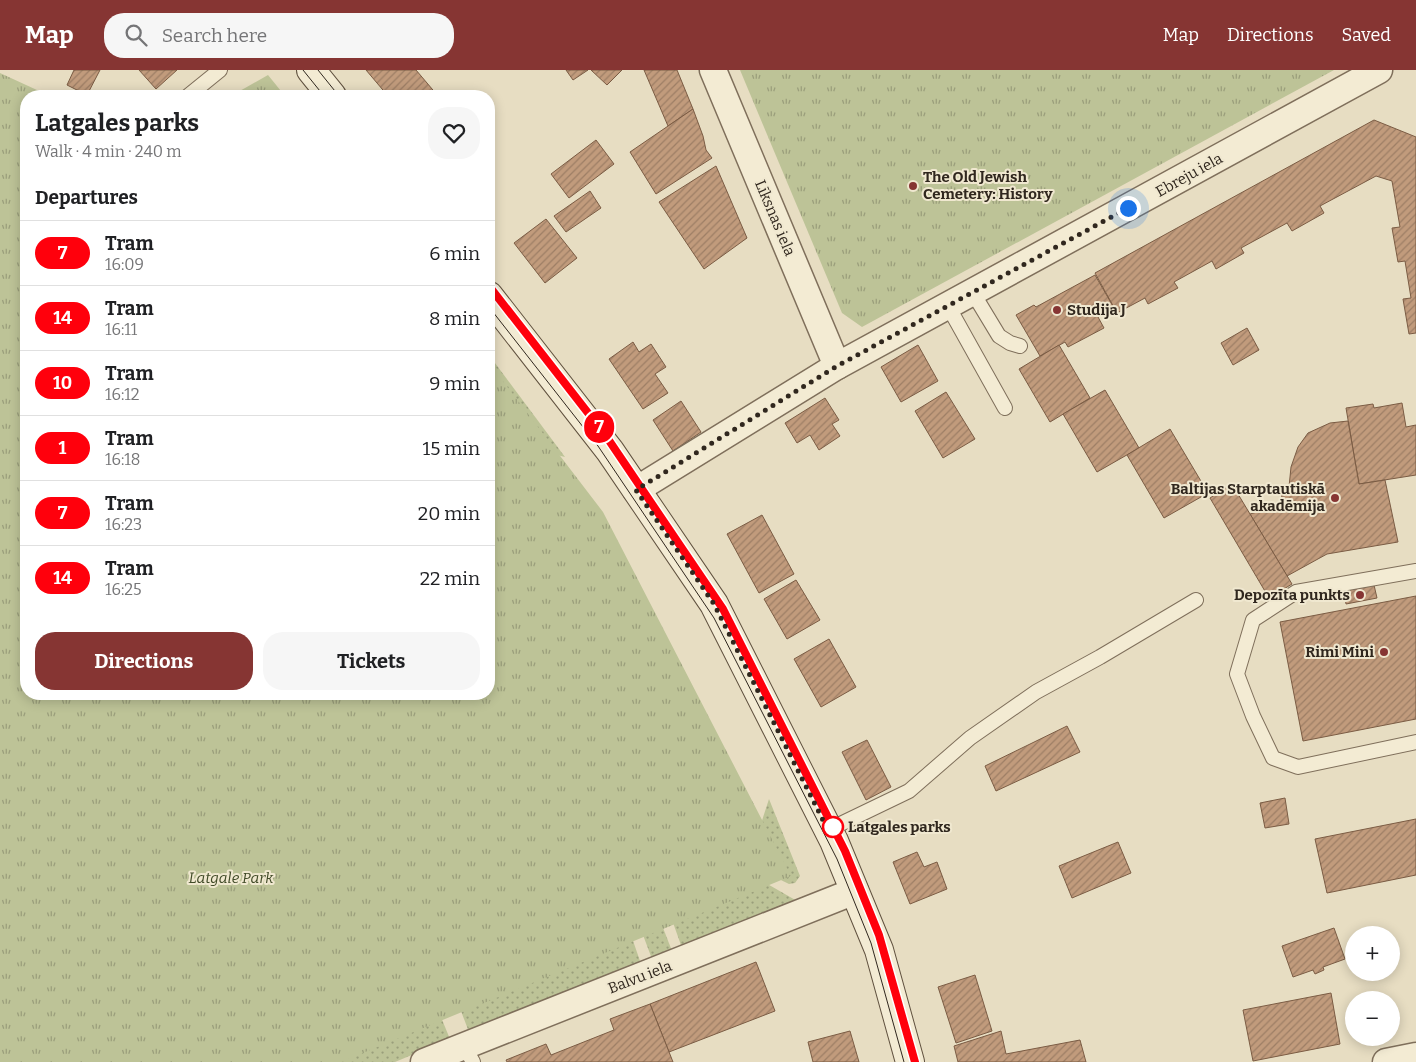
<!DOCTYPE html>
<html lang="en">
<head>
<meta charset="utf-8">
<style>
  body { margin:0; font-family:Bitter,serif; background:#f6f6f6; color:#202124; height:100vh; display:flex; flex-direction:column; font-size:19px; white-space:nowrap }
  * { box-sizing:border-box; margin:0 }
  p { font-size:16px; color:#757577 }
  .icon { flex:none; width:28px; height:28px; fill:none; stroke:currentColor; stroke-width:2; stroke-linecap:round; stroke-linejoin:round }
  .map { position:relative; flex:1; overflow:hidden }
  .drawer { position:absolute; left:20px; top:20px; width:475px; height:610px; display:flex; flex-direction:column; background:#fff; border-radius:20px; box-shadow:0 2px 12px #0003 }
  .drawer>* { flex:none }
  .badge { padding:0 10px; border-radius:16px; font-size:18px; line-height:32px }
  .fabs { position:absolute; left:1345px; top:856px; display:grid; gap:10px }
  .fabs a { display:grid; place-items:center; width:55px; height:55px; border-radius:50%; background:#fff; box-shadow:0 2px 12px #0003; font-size:25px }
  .you { position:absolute; width:25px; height:25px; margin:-12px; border:4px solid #fff; border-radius:50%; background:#1a73e8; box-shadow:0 0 0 8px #1a73e833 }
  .map>.badge { position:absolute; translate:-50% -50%; box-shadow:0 0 0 2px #fff }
  h2 { padding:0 15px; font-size:19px; line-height:45px }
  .round { display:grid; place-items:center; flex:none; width:52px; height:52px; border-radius:20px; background:#f6f6f6 }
  .head { display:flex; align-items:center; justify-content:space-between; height:85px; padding:0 15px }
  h1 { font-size:24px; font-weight:700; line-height:38px }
  .button { display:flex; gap:10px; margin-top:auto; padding:10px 15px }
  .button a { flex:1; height:58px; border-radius:20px; background:#863533; color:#fff; font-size:20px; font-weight:700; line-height:58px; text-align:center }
  .button a+a { background:#f6f6f6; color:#202124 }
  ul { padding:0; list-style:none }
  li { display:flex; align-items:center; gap:15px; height:65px; padding:0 15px; border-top:1px solid #e0e0e0 }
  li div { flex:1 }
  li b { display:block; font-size:19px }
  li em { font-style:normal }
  li .badge { min-width:55px; font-weight:700; text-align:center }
  header { display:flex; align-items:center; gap:30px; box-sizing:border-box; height:70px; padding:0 25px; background:#863533; color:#fff }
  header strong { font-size:24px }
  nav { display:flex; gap:28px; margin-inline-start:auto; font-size:18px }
  .search { width:350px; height:45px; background:#f6f6f6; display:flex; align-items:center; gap:12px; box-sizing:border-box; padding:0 18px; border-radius:20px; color:#757577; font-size:19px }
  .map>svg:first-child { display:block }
  .grass { fill:url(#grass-dots) }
  .park { fill:url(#park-tufts) }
  .building { fill:url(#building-hatch); stroke:#7b5c44 }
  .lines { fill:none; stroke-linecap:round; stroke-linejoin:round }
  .lane-casing { stroke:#7f6f5b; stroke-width:16 }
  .street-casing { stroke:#7f6f5b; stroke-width:29 }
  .secondary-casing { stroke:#60513f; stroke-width:30 }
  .lane { stroke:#f3ebd3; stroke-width:14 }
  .street { stroke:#f3ebd3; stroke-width:26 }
  .secondary { stroke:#f3ebd3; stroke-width:28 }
  .tram { stroke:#30271e; stroke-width:1 }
  .line-casing { stroke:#fff; stroke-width:11 }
  .line { stroke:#ff000c; stroke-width:8 }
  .walk { stroke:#30271e; stroke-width:5; stroke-dasharray:0 9 }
  .poi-dot { fill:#863533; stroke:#f0e8d0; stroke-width:2 }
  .stop-dot { fill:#fff; stroke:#ff000c; stroke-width:2.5 }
  .labels { text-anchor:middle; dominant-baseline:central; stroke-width:4; stroke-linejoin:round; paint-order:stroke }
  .street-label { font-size:15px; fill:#30271e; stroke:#f0e8d0 }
  .poi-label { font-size:15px; font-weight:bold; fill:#30271e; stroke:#f0e8d0; text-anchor:end }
  .stop-label { font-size:15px; font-weight:bold; fill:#30271e; stroke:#f0e8d0; text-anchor:start }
  .park-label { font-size:15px; font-style:italic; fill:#404a27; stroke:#f0e8d0 }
</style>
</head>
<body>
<header>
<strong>Map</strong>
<div class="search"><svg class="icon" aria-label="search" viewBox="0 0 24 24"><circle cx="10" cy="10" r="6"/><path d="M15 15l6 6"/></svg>Search here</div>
<nav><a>Map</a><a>Directions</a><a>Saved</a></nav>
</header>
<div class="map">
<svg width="1416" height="992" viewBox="0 0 1416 992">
  <defs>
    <pattern id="grass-dots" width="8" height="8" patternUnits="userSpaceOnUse" patternTransform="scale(1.25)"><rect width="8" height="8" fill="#bdc397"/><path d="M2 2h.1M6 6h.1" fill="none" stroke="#9a9e7b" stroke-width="1.8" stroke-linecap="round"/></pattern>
    <pattern id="park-tufts" width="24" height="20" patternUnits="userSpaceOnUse" patternTransform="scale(1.25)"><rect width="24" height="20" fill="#bdc397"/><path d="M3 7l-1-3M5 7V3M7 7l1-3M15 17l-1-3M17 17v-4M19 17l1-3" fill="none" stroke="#9a9e7b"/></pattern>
    <pattern id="building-hatch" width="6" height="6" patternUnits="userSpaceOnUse" patternTransform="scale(1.25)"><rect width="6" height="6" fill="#c19b7c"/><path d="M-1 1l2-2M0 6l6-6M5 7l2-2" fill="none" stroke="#9d7e65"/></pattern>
  </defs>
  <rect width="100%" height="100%" fill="#e7ddc2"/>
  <!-- grass -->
  <g class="grass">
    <path d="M489,285L565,387L489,368Z"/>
    <path d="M769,729L800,806L795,813L789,814L746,793L757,766Z"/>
    <path d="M764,812L797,831L682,878L671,847Z"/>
    <path d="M660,850L672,881L652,889L640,857Z"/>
    <path d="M630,862L641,894L469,962L456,928Z"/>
    <path d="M438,940L450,969L395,992H305Z"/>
  </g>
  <!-- park -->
  <g class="park">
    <path d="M740,0H1334L862,257L842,243Z"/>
    <path d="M0,3L50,26H26V624H489V293L603,442L791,806L341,992H0Z"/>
    <path d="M268,5L285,26H231Z"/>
  </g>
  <!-- building -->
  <g class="building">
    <path d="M74,0H100L87,25L67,15Z"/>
    <path d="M139,0H177L156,19Z"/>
    <path d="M366,0H416L438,26H388Z"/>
    <path d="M566,0H588L573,10Z"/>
    <path d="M591,0H622L607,15Z"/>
    <path d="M644,0H677L693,39L668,56Z"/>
    <path d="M693,39L703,66L706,80L712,88L656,124L630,82Z"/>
    <path d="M1374,50L1416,67V263L1409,264L1403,229L1411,228L1405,191L1398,192L1392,158L1400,157L1392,111L1376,106L1320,136L1324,143L1292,161L1287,153L1241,178L1244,183L1216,199L1212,191L1174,212L1178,218L1148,234L1145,228L1117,243L1095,203Z"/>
    <path d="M596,70L614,94L569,128L551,104Z"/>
    <path d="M716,96L747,168L704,199L659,132Z"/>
    <path d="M590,121L601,138L566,162L554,146Z"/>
    <path d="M546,149L577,188L545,213L514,173Z"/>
    <path d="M1095,205L1114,238L1098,247L1104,258L1068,277L1065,272L1040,286L1016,245L1034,235L1036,237Z"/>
    <path d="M1247,258L1259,280L1233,295L1221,273Z"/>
    <path d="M633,272L639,282L651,274L666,297L655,304L668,323L643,339L609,289Z"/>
    <path d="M918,275L938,311L901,332L881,297Z"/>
    <path d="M1059,275L1090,328L1050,352L1019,299Z"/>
    <path d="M1105,320L1139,378L1097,402L1063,344Z"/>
    <path d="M946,322L975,369L943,388L915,341Z"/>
    <path d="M825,328L839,350L832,354L840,366L819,380L810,365L797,373L785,353Z"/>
    <path d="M681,331L701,362L673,381L653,350Z"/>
    <path d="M1402,333L1406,357L1416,355V405L1359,414L1346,338L1373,334L1374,338Z"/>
    <path d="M1348,351L1359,414L1385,410L1398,472L1327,484L1287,506L1250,444L1283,435L1281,421L1289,417L1291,397L1298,377L1308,363L1330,353Z"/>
    <path d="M1170,359L1208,423L1164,448L1127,385Z"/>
    <path d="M1232,414L1292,514L1269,528L1210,428Z"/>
    <path d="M762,445L794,504L759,523L727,464Z"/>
    <path d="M796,510L820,550L787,569L764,529Z"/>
    <path d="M1374,515L1377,528L1346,534L1344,521Z"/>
    <path d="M1416,526V649L1303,671L1280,552Z"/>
    <path d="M829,569L856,617L821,637L794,589Z"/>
    <path d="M1067,656L1080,682L996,721L985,696Z"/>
    <path d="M867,670L891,717L866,730L842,682Z"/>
    <path d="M1285,728L1289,754L1265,758L1260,733Z"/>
    <path d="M1416,749V805L1327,823L1315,769Z"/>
    <path d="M1118,772L1131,803L1072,828L1059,796Z"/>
    <path d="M917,782L924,797L937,792L947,819L910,834L893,792Z"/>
    <path d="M1334,858L1345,889L1323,897L1324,900L1315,904L1313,900L1293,907L1282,876Z"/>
    <path d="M756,892L775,941L669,982L650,934Z"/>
    <path d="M975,905L992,961L956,973L938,917Z"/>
    <path d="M1331,923L1340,974L1253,991L1243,940Z"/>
    <path d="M650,934L673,992H507L506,990L546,974L551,985L614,960L610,949Z"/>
    <path d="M850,961L859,992H813L808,972Z"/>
    <path d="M1001,961L1006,984L1080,970L1086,992H958L954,976Z"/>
  </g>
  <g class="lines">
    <defs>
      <g id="lane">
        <path d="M188,26L220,0"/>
        <path d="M973,223L999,266L1010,273L1020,276"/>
        <path d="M948,236L1005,338"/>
        <path d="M1416,501L1296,522L1253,550L1237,604L1253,646L1273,688L1298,697L1416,672"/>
        <path d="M828,760L909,721L970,668L1036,622L1100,587L1196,530"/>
        <path d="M464,976L473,992"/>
      </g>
      <g id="street">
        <path d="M713,0L837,296"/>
        <path d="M636,420L837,296L1379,0"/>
        <path d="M424,992L855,821"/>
        <path d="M1386,992L1416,986"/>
      </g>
      <g id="secondary">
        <path d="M311,0L332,26"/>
        <path d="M489,226L610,381L714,534L834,771L879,880L910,992"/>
      </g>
    </defs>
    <!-- lane casing -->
    <use href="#lane" class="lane-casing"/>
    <!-- street casing -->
    <use href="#street" class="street-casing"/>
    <!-- secondary casing -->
    <use href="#secondary" class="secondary-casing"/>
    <!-- lane -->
    <use href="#lane" class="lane"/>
    <!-- street -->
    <use href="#street" class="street"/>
    <!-- secondary -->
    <use href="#secondary" class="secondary"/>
    <!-- tram -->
    <g class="tram">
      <path d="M303,0L324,26"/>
      <path d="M318,0L339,26"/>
      <path d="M489,216L606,366L723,539L845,781L879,865L915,992"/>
      <path d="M489,237L598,376L714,548L837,789L871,873L904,992"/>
    </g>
  </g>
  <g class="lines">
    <defs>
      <path id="line" d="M489,216L606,366L723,539L845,781L879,865L915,992"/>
    </defs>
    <!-- line casing -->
    <use href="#line" class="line-casing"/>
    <!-- line -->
    <use href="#line" class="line"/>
    <!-- walk -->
    <path class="walk" d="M833,757L828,760L714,534L636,420L837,296L1128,138"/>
  </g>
  <!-- markers -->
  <g class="poi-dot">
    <circle cx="913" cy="116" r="5"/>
    <circle cx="1057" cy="240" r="5"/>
    <circle cx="1335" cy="428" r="5"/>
    <circle cx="1360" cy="525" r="5"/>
    <circle cx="1384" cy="582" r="5"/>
  </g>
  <circle class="stop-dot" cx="833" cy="757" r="10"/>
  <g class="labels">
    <!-- street labels -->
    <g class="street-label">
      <text transform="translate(1189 105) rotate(-29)">Ebreju iela</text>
      <text transform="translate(775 148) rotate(67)">Līksnas iela</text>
      <text transform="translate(640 907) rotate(-21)">Balvu iela</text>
    </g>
    <!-- poi labels -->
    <g class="poi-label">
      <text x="923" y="107" text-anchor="start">The Old Jewish<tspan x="923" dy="17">Cemetery: History</tspan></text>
      <text x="1067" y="240" text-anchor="start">Studija J</text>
      <text x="1325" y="419">Baltijas Starptautiskā<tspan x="1325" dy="17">akadēmija</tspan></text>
      <text x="1350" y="525">Depozīta punkts</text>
      <text x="1374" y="582">Rimi Mini</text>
    </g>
    <!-- stop labels -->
    <g class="stop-label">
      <text x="848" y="757">Latgales parks</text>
    </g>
    <!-- park labels -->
    <g class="park-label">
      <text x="231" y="808">Latgale Park</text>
    </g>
  </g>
</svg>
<div class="fabs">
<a>+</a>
<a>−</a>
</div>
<div class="you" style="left:1128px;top:138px"></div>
<b class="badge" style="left:599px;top:357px;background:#ff000c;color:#fff">7</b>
<section class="drawer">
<div class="head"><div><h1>Latgales parks</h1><p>Walk · 4 min · 240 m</p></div><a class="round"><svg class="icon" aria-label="heart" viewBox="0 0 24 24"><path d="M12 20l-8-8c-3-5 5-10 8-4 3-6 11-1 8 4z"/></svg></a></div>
<h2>Departures</h2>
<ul>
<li><span class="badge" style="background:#ff000c;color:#fff">7</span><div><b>Tram</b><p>16:09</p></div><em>6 min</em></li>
<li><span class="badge" style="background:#ff000c;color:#fff">14</span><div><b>Tram</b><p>16:11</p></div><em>8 min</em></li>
<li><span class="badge" style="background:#ff000c;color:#fff">10</span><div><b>Tram</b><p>16:12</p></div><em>9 min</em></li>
<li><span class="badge" style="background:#ff000c;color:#fff">1</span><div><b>Tram</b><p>16:18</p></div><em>15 min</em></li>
<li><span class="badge" style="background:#ff000c;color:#fff">7</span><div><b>Tram</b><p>16:23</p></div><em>20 min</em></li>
<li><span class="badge" style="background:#ff000c;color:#fff">14</span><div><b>Tram</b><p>16:25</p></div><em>22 min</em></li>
</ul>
<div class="button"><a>Directions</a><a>Tickets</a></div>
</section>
</div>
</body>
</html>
